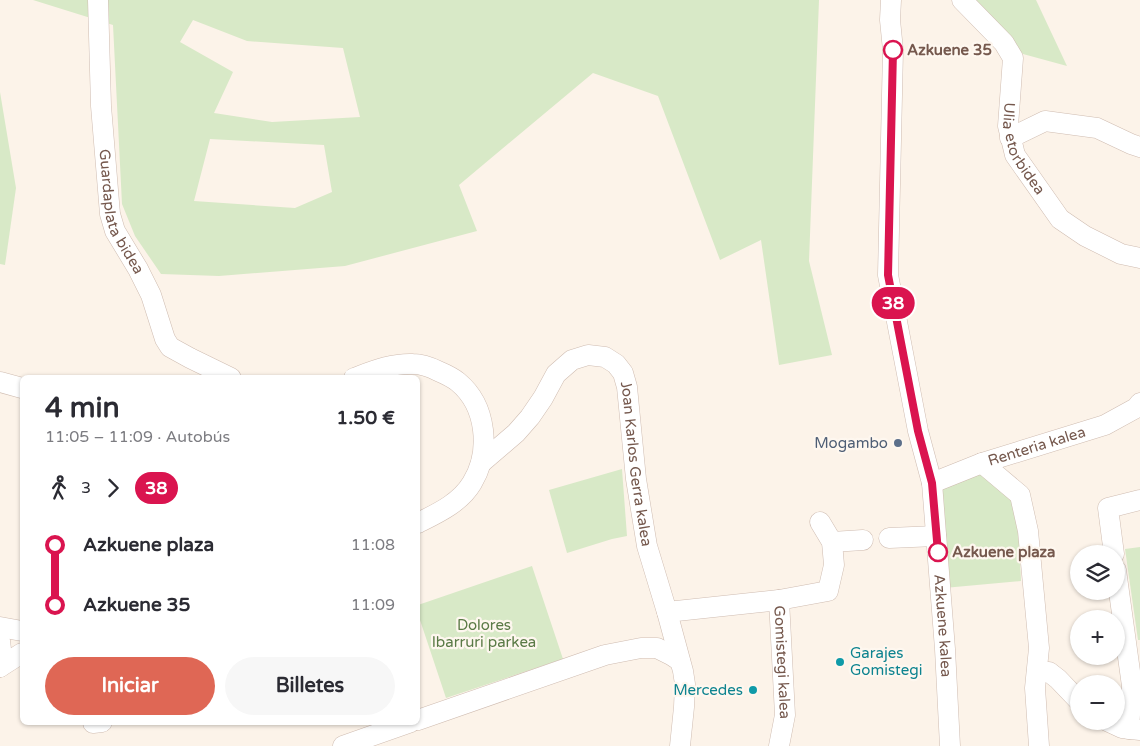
<!DOCTYPE html>
<html lang="es">
<head>
<meta charset="utf-8">
<style>
  body { margin:0; font-family:"Varela Round",sans-serif; background:#f7f7f7; color:#2b2b33; height:100vh; display:flex; flex-direction:column; font-size:19px; white-space:nowrap }
  * { box-sizing:border-box; margin:0 }
  p { font-size:16px; color:#7c7c81 }
  .icon { flex:none; width:28px; height:28px; fill:none; stroke:currentColor; stroke-width:2; stroke-linecap:round; stroke-linejoin:round }
  .map { position:relative; flex:1; overflow:hidden }
  .panel { position:absolute; left:20px; top:375px; width:400px; height:350px; display:flex; flex-direction:column; background:#fff; border-radius:8px; box-shadow:0 1px 4px #0004 }
  .panel>* { flex:none }
  .badge { padding:0 10px; border-radius:16px; font-size:18px; line-height:32px }
  .controls { position:absolute; left:1070px; top:545px; display:grid; gap:10px }
  .controls a { display:grid; place-items:center; width:55px; height:55px; border-radius:50%; background:#fff; box-shadow:0 1px 4px #0004; font-size:25px }
  .map>.badge { position:absolute; translate:-50% -50%; box-shadow:0 0 0 2px #fff }
  .legs { display:flex; align-items:center; gap:8px; height:55px; padding:0 25px; font-size:16px }
  .legs p { margin-inline-start:auto }
  .head { display:flex; align-items:center; justify-content:space-between; height:85px; padding:0 25px }
  h1 { font-size:28px; font-weight:700; line-height:38px }
  .button { display:flex; gap:10px; margin-top:auto; padding:10px 25px }
  .button a { flex:1; height:58px; border-radius:30px; background:#df6755; color:#fff; font-size:20px; font-weight:700; line-height:58px; text-align:center }
  .button a+a { background:#f7f7f7; color:#2b2b33 }
  ul { padding:0 25px; list-style:none }
  li { display:flex; align-items:center; gap:18px; height:60px; font-size:19px }
  li i { display:grid; place-items:center; width:8px; height:100%; margin:0 6px; background:currentColor }
  li i::after { content:''; width:12px; height:12px; margin:-6px; border:4px solid; border-radius:50%; background:#fff }
  li p { margin-inline-start:auto }
  li:first-child i { background:linear-gradient(#0000 50%,currentColor 0) }
  li:last-child i { background:linear-gradient(currentColor 50%,#0000 0) }
  .map>svg:first-child { display:block }
  .green { fill:#d8e9c7; fill-rule:evenodd }
  .lines { fill:none; stroke-linecap:round; stroke-linejoin:round }
  .minor-casing { stroke:#cfbcb1; stroke-width:21 }
  .minor { stroke:#fff; stroke-width:20 }
  .line-1-casing { stroke:#fff; stroke-width:11 }
  .line-1 { stroke:#da144f; stroke-width:8 }
  .stop-1-dot { fill:#fff; stroke:#da144f; stroke-width:2.5 }
  .service-dot { fill:#5c6f8a; stroke:#fef7ef; stroke-width:2 }
  .culture-dot { fill:#0f9aa8; stroke:#fef7ef; stroke-width:2 }
  .labels { text-anchor:middle; dominant-baseline:central; stroke-width:4.5; stroke-linejoin:round; paint-order:stroke }
  .stop-label { font-size:15px; font-weight:bold; fill:#75584d; stroke:#fef7ef; text-anchor:start }
  .street-label { font-size:15px; fill:#75584d; stroke:#fef7ef }
  .service-label { font-size:15px; fill:#4e5e75; stroke:#fef7ef; text-anchor:end }
  .park-label { font-size:15px; fill:#5a7a46; stroke:#fef7ef }
  .culture-label { font-size:15px; fill:#0d838f; stroke:#fef7ef; text-anchor:start }
</style>
</head>
<body>
<div class="map">
<svg width="1140" height="746" viewBox="0 0 1140 746">
  <rect width="100%" height="100%" fill="#fcf3e9"/>
  <!-- green -->
  <g class="green">
    <path d="M33,0H819L809,261L832,355L779,365L761,240L720,260L658,96L593,73L459,185L477,231L345,266L219,276L161,274L135,236L122,204L113,25ZM193,20L247,41L343,48L360,117L272,122L214,113L233,72L180,42ZM210,139L324,145L332,192L295,208L194,201Z"/>
    <path d="M972,0H1036L1067,66L1023,54Z"/>
    <path d="M0,92L16,188L5,265L0,264Z"/>
    <path d="M982,467L1013,497L1018,523L1021,581L944,588L936,487Z"/>
    <path d="M622,469L627,536L612,539L567,553L549,490Z"/>
    <path d="M1140,547V640H1138L1125,549Z"/>
    <path d="M532,566L563,659L446,698L418,614V605Z"/>
  </g>
  <g class="lines">
    <defs>
      <g id="minor">
        <path id="s1" d="M98,0L101,106L110,214L115,231L138,269L151,295L165,339L170,347L190,358L231,378"/>
        <path id="s2" d="M891,0L890,20L893,50L888,275L918,431L932,483L945,649L950,746"/>
        <path id="s3" d="M962,0L1004,43L1013,58L1008,126L1015,155L1060,219L1085,236L1121,254L1140,258"/>
        <path d="M1010,138L1045,121L1097,128L1131,144L1140,147"/>
        <path d="M354,378C373,371 392,363 413,364C421,364 430,367 438,371C445,374 452,377 458,382C487,406 491,452 472,483C460,503 438,513 418,523"/>
        <path d="M0,382L22,388"/>
        <path id="s4" d="M481,463L516,433L530,417L543,398L556,374L572,360L588,355L605,357L616,364L623,373L627,387L636,479L647,546L667,612L683,671L685,684L684,707L680,746"/>
        <path d="M982,463L1020,495L1028,531L1039,648L1035,688L1039,746"/>
        <path id="s5" d="M932,483L982,463L1105,425L1136,408L1140,403"/>
        <path d="M889,538L936,536"/>
        <path d="M832,542L863,540"/>
        <path d="M1114,554L1108,508L1140,500"/>
        <path d="M1116,570L1132,686L1129,729"/>
        <path d="M779,600L828,591L834,565L832,542L820,522"/>
        <path id="s6" d="M667,612L779,600L785,715L779,746"/>
        <path d="M0,627L22,631"/>
        <path d="M0,641L2,658L0,667"/>
        <path d="M0,667L22,653"/>
        <path d="M1037,672H1049L1058,679L1079,701"/>
        <path d="M418,720L605,655L641,648H657L671,655L680,661"/>
        <path d="M1107,721L1122,728L1140,730"/>
        <path d="M93,723L102,722"/>
        <path d="M343,746L411,722"/>
      </g>
    </defs>
    <!-- minor casing -->
    <use href="#minor" class="minor-casing"/>
    <!-- minor -->
    <use href="#minor" class="minor"/>
  </g>
  <g class="lines">
    <defs>
      <path id="line-1" d="M893,50L888,275L918,431L932,483L938,552"/>
    </defs>
    <!-- line-1 casing -->
    <use href="#line-1" class="line-1-casing"/>
    <!-- line-1 -->
    <use href="#line-1" class="line-1"/>
  </g>
  <!-- markers -->
  <g class="stop-1-dot">
    <circle cx="893" cy="50" r="9"/>
    <circle cx="938" cy="552" r="9"/>
  </g>
  <circle class="service-dot" cx="898" cy="443" r="5"/>
  <g class="culture-dot">
    <circle cx="840" cy="662" r="5"/>
    <circle cx="753" cy="690" r="5"/>
  </g>
  <g class="labels">
    <!-- stop labels -->
    <g class="stop-label">
      <text x="907" y="50">Azkuene 35</text>
      <text x="952" y="552">Azkuene plaza</text>
    </g>
    <!-- street labels -->
    <g class="street-label">
      <text stroke="none"><textPath href="#s3" startOffset="172">Ulia etorbidea</textPath></text>
      <text stroke="none"><textPath href="#s1" startOffset="215">Guardaplata bidea</textPath></text>
      <text stroke="none"><textPath href="#s5" startOffset="111">Renteria kalea</textPath></text>
      <text stroke="none"><textPath href="#s4" startOffset="289">Joan Karlos Gerra kalea</textPath></text>
      <text stroke="none"><textPath href="#s2" startOffset="631">Azkuene kalea</textPath></text>
      <text stroke="none"><textPath href="#s6" startOffset="175">Gomistegi kalea</textPath></text>
    </g>
    <!-- service labels -->
    <g class="service-label">
      <text x="888" y="443">Mogambo</text>
    </g>
    <!-- park labels -->
    <g class="park-label">
      <text x="484" y="625">Dolores<tspan x="484" dy="17">Ibarruri parkea</tspan></text>
    </g>
    <!-- culture labels -->
    <g class="culture-label">
      <text x="850" y="653">Garajes<tspan x="850" dy="17">Gomistegi</tspan></text>
      <text x="743" y="690" text-anchor="end">Mercedes</text>
    </g>
  </g>
</svg>
<div class="controls">
<a><svg class="icon" aria-label="layers" viewBox="0 0 24 24"><path d="M12 4l9 5-9 5-9-5zM3 14l9 5 9-5"/></svg></a>
<a>+</a>
<a>−</a>
</div>
<b class="badge" style="left:893px;top:303px;background:#da144f;color:#fff">38</b>
<section class="panel">
<div class="head"><div><h1>4 min</h1><p>11:05 – 11:09 · Autobús</p></div><b>1.50 €</b></div>
<div class="legs"><svg class="icon" aria-label="walk" viewBox="0 0 24 24"><circle cx="13" cy="4" r="2"/><path d="M13 8l-2 6 4 7M11 14l-3 7M7 12l3-4h3l4 4"/></svg>3<svg class="icon" aria-label="forward" viewBox="0 0 24 24"><path d="M9 5l7 7-7 7"/></svg><b class="badge" style="background:#da144f;color:#fff">38</b></div>
<ul>
<li><i style="color:#da144f"></i><b>Azkuene plaza</b><p>11:08</p></li>
<li><i style="color:#da144f"></i><b>Azkuene 35</b><p>11:09</p></li>
</ul>
<div class="button"><a>Iniciar</a><a>Billetes</a></div>
</section>
</div>
</body>
</html>
